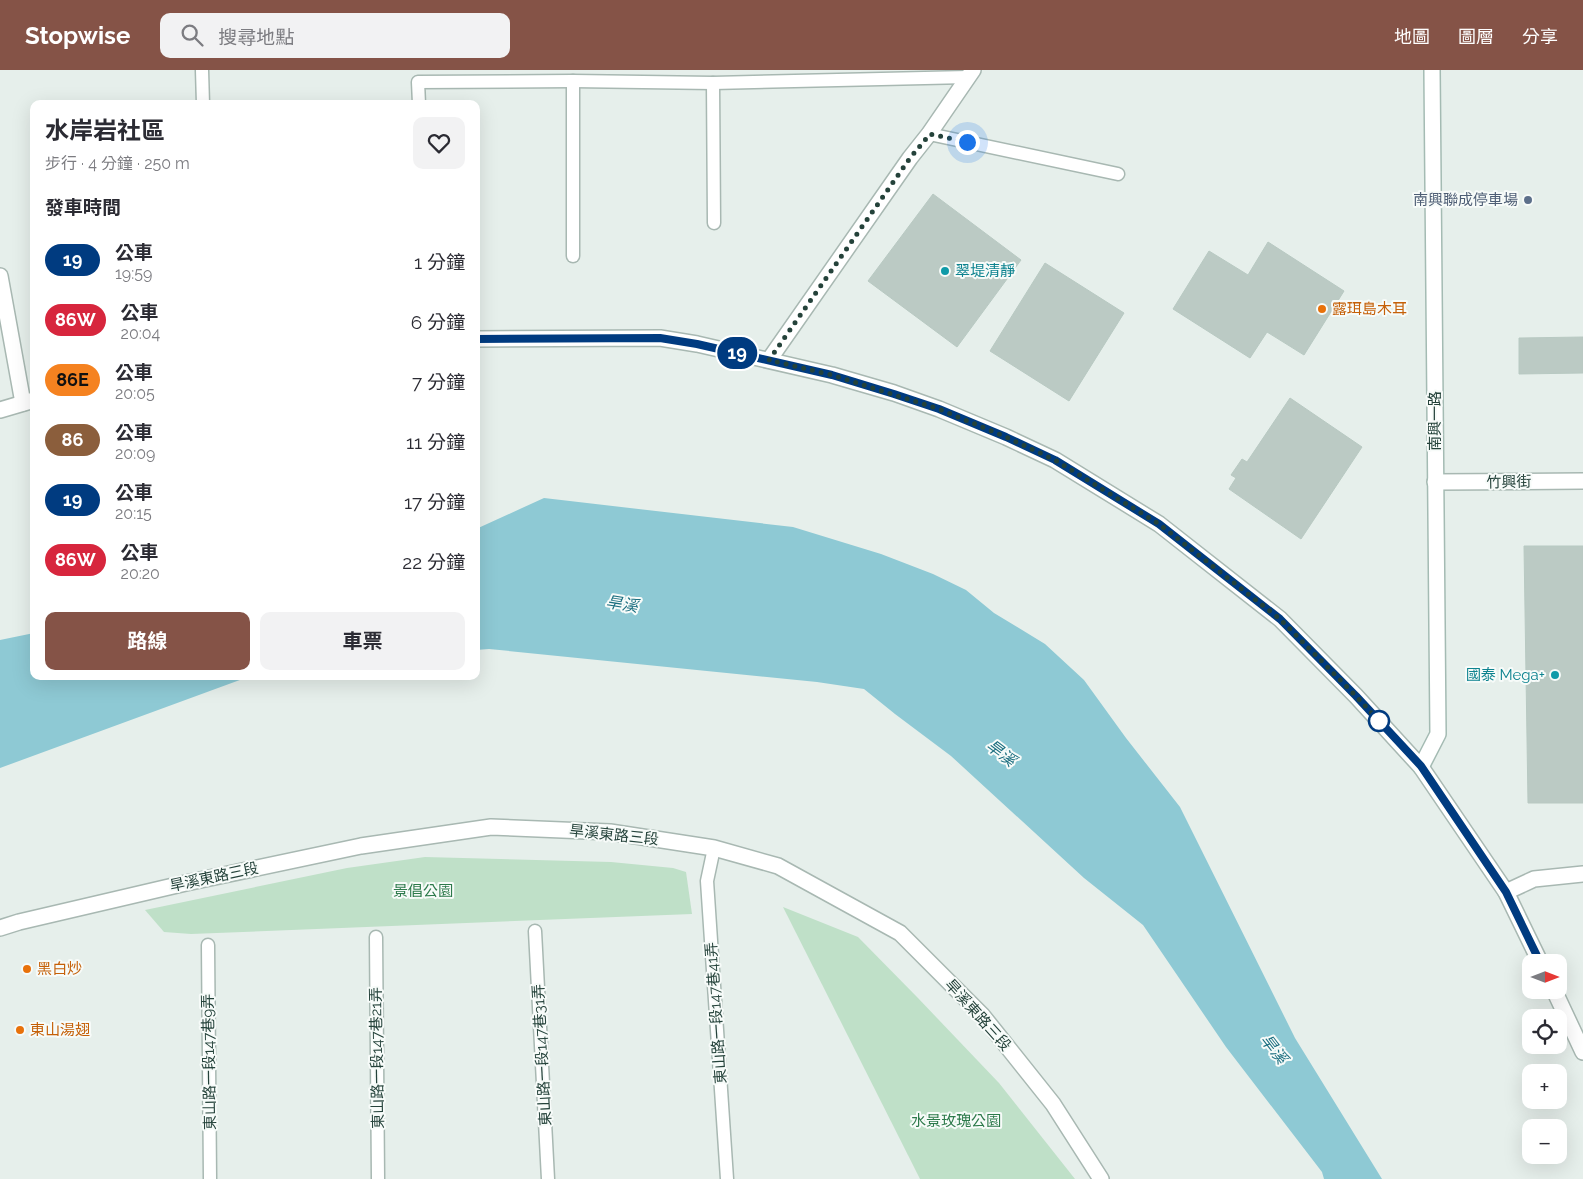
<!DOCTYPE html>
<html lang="zh-TW">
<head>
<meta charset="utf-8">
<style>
  body { margin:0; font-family:Raleway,"Noto Sans TC",sans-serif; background:#f2f2f3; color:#2b2b33; height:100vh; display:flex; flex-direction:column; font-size:19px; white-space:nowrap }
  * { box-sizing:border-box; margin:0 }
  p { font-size:16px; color:#7c7c81 }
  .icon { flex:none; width:28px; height:28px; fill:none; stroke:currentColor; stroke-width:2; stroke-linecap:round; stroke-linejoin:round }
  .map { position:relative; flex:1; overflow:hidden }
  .side { position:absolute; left:30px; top:30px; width:450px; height:580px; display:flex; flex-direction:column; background:#fff; border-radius:10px; box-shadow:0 5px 20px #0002 }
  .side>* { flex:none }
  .badge { padding:0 10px; border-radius:16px; font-size:18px; line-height:32px }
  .needle { width:32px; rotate:90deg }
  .tools { position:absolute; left:1522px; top:884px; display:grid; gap:10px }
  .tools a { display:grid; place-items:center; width:45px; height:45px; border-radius:10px; background:#fff; box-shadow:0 5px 20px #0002; font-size:25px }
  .you { position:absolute; width:25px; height:25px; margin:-12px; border:4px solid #fff; border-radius:50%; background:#1a73e8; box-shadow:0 0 0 8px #1a73e833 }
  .map>.badge { position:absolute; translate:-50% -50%; box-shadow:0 0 0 2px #fff }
  h2 { padding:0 15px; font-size:19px; line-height:45px }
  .round { display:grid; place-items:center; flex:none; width:52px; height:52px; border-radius:10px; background:#f2f2f3 }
  .summary { display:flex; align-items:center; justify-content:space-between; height:85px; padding:0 15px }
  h1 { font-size:24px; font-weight:700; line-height:38px }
  .button { display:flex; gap:10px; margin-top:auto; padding:10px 15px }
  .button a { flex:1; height:58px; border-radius:10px; background:#855347; color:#fff; font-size:20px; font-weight:700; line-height:58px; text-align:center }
  .button a+a { background:#f2f2f3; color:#2b2b33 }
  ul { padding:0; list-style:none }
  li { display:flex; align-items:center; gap:15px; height:60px; padding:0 15px }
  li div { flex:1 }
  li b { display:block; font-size:19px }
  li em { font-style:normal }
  li .badge { min-width:55px; font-weight:700; text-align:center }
  header { display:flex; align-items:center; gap:30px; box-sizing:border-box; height:70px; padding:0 25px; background:#855347; color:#fff }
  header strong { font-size:24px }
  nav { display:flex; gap:28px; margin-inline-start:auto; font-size:18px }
  .search { width:350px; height:45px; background:#f2f2f3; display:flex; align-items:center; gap:12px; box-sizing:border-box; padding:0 18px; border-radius:10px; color:#7c7c81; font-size:19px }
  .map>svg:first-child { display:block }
  .green { fill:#bfe0c8 }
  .water { fill:#8ec9d4 }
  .building { fill:#bbcac4; stroke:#b8c9c2 }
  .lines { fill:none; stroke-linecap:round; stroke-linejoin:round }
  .lane-casing { stroke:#a8b8b2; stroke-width:15 }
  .street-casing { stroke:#a8b8b2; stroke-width:18 }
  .secondary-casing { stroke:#a4bbb3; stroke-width:18 }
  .lane { stroke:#fff; stroke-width:12 }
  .street { stroke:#fff; stroke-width:15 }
  .secondary { stroke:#fff; stroke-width:15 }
  .line-casing { stroke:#fff; stroke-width:11 }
  .line { stroke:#003b80; stroke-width:8 }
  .walk { stroke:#24423a; stroke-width:5; stroke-dasharray:0 9 }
  .service-dot { fill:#5c6f8a; stroke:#f7fbf9; stroke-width:2 }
  .culture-dot { fill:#0f9aa8; stroke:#f7fbf9; stroke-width:2 }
  .food-dot { fill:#e8710a; stroke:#f7fbf9; stroke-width:2 }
  .stop-dot { fill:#fff; stroke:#003b80; stroke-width:2.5 }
  .labels { text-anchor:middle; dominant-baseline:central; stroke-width:4; stroke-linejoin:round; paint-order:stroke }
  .service-label { font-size:15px; fill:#4e5e75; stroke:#f7fbf9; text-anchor:end }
  .culture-label { font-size:15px; fill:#0d838f; stroke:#f7fbf9; text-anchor:start }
  .food-label { font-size:15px; fill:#c56008; stroke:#f7fbf9; text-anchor:start }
  .street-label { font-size:15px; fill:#24423a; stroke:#f7fbf9 }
  .park-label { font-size:15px; fill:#2d7a4b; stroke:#f7fbf9 }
  .water-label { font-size:16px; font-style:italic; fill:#1c6f80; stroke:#f7fbf9 }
</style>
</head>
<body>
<header>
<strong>Stopwise</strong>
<div class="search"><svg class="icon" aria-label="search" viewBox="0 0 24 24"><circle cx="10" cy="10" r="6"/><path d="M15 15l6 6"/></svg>搜尋地點</div>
<nav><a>地圖</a><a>圖層</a><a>分享</a></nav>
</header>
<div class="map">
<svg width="1583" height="1109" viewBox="0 0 1583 1109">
  <rect width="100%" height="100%" fill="#e6efeb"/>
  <!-- green -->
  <g class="green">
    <path d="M425,787L611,792L673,798L686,802L692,844L191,864L164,862L145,840L347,798Z"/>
    <path d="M783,837L858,867L917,927L999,1013L1075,1109H920Z"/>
  </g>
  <!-- water -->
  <g class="water">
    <path d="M544,428L793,457L881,484L933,504L966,520L994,543L1045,574L1084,610L1126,668L1180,737L1295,968L1382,1109H1324L1322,1102L1226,977L1143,855L1084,808L951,686L895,644L864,619L817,612L489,579L476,580V459Z"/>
    <path d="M34,563V606H254L248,607L0,698V570Z"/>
  </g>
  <!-- building -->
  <g class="building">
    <path d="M933,124L1021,190L957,277L868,211Z"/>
    <path d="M1268,172L1344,221L1304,285L1267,262L1250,288L1173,239L1209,181L1248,205Z"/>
    <path d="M1045,193L1124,243L1069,331L990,281Z"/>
    <path d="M1583,267V303L1519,304V268Z"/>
    <path d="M1290,328L1362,377L1301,469L1229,419L1236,408L1231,405L1242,389L1247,392Z"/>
    <path d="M1524,476H1583V733H1528Z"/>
  </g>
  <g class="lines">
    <defs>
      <g id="lane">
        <path d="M202,0L203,34"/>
        <path d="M573,11V186"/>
        <path d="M713,13L714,153"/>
        <path d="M419,34L418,12L573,11L713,13L968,7"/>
        <path d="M929,64L1118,104"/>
        <path d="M714,778L707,811L727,1109"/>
        <path d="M535,861L548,1109"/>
        <path d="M376,867L378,1109"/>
        <path d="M208,875L210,1109"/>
      </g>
      <g id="street">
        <path d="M0,206L23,333"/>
        <path d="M476,269L660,268L697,274L832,305L894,323L939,339L1006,367L1055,390L1159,454L1280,549L1356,626L1421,697L1506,822L1540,892"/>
        <path d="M769,290L910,88L929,64L973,0"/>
        <path d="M0,340L34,330"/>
        <path d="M1435,412L1583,411"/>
        <path d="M1506,822L1534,809L1583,804"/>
        <path d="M0,858L19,852L186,813L361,776L491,757L610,762L714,778L778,796L900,863L982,945L1053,1034L1101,1109"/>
        <path d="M1554,920L1583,982"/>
      </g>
      <path id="secondary" d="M1421,697L1438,664L1432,0"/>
    </defs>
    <!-- lane casing -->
    <use href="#lane" class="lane-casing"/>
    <!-- street casing -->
    <use href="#street" class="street-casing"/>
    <!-- secondary casing -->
    <use href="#secondary" class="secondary-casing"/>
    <!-- lane -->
    <use href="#lane" class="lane"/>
    <!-- street -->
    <use href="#street" class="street"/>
    <!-- secondary -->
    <use href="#secondary" class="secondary"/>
  </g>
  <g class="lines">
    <defs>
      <path id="line" d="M476,269L660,268L697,274L832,305L894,324L939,339L1006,367L1055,390L1159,454L1280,549L1356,626L1421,696L1506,822L1540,892"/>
    </defs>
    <!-- line casing -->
    <use href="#line" class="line-casing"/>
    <!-- line -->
    <use href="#line" class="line"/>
    <!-- walk -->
    <path class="walk" d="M967,72L930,64L910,88L769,290L832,305L939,339L1006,367L1055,390L1159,454L1280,549L1356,626L1379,651"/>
  </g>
  <!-- markers -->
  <circle class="service-dot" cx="1528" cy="130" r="5"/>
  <g class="culture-dot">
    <circle cx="945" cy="201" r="5"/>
    <circle cx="1555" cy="605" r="5"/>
  </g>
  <g class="food-dot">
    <circle cx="1322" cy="239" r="5"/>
    <circle cx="27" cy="899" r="5"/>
    <circle cx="20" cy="960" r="5"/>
  </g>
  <circle class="stop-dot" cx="1379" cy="651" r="10"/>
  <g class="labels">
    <!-- service labels -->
    <g class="service-label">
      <text x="1518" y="130">南興聯成停車場</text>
    </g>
    <!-- culture labels -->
    <g class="culture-label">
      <text x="955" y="201">翠堤清靜</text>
      <text x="1545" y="605" text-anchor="end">國泰 Mega+</text>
    </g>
    <!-- food labels -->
    <g class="food-label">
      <text x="1332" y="239">露珥島木耳</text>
      <text x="37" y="899">黑白炒</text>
      <text x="30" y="960">東山湯翅</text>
    </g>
    <!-- street labels -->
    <g class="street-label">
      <text transform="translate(1435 351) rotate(-90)">南興一路</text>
      <text transform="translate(1509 412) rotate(-1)">竹興街</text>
      <text transform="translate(614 765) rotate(6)">旱溪東路三段</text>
      <text transform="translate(214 807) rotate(-12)">旱溪東路三段</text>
      <text transform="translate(716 943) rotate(-94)">東山路一段147巷41弄</text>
      <text transform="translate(978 945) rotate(48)">旱溪東路三段</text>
      <text transform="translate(542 985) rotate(-93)">東山路一段147巷31弄</text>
      <text transform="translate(377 988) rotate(-91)">東山路一段147巷21弄</text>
      <text transform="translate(209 992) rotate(-91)">東山路一段147巷9弄</text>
    </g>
    <!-- park labels -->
    <g class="park-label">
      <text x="423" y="821">景倡公園</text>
      <text x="956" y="1051">水景玫瑰公園</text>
    </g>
    <!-- water labels -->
    <g class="water-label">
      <text transform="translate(622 534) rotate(9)">旱溪</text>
      <text transform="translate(1001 683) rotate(37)">旱溪</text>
      <text transform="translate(1274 979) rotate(52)">旱溪</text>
    </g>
  </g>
</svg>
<div class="tools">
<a><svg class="needle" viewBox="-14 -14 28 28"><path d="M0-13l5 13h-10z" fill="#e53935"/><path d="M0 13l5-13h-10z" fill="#7c7c81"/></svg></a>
<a><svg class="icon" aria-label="locate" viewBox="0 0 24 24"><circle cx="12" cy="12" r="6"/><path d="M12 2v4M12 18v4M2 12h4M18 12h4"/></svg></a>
<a>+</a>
<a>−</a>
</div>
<div class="you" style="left:967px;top:72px"></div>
<b class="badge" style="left:737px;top:283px;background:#003b80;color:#fff">19</b>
<section class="side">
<div class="summary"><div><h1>水岸岩社區</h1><p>步行 · 4 分鐘 · 250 m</p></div><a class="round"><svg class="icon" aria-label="heart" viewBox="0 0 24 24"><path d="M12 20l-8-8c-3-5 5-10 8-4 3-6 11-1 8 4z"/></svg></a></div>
<h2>發車時間</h2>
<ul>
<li><span class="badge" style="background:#003b80;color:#fff">19</span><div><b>公車</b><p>19:59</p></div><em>1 分鐘</em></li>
<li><span class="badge" style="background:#d7263d;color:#fff">86W</span><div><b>公車</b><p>20:04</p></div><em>6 分鐘</em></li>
<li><span class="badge" style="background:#f58220;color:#111">86E</span><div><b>公車</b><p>20:05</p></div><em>7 分鐘</em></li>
<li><span class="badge" style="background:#8b5e3c;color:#fff">86</span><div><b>公車</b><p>20:09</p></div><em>11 分鐘</em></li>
<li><span class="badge" style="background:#003b80;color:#fff">19</span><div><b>公車</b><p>20:15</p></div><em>17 分鐘</em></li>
<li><span class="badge" style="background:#d7263d;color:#fff">86W</span><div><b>公車</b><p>20:20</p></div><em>22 分鐘</em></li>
</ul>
<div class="button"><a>路線</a><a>車票</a></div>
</section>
</div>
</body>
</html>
